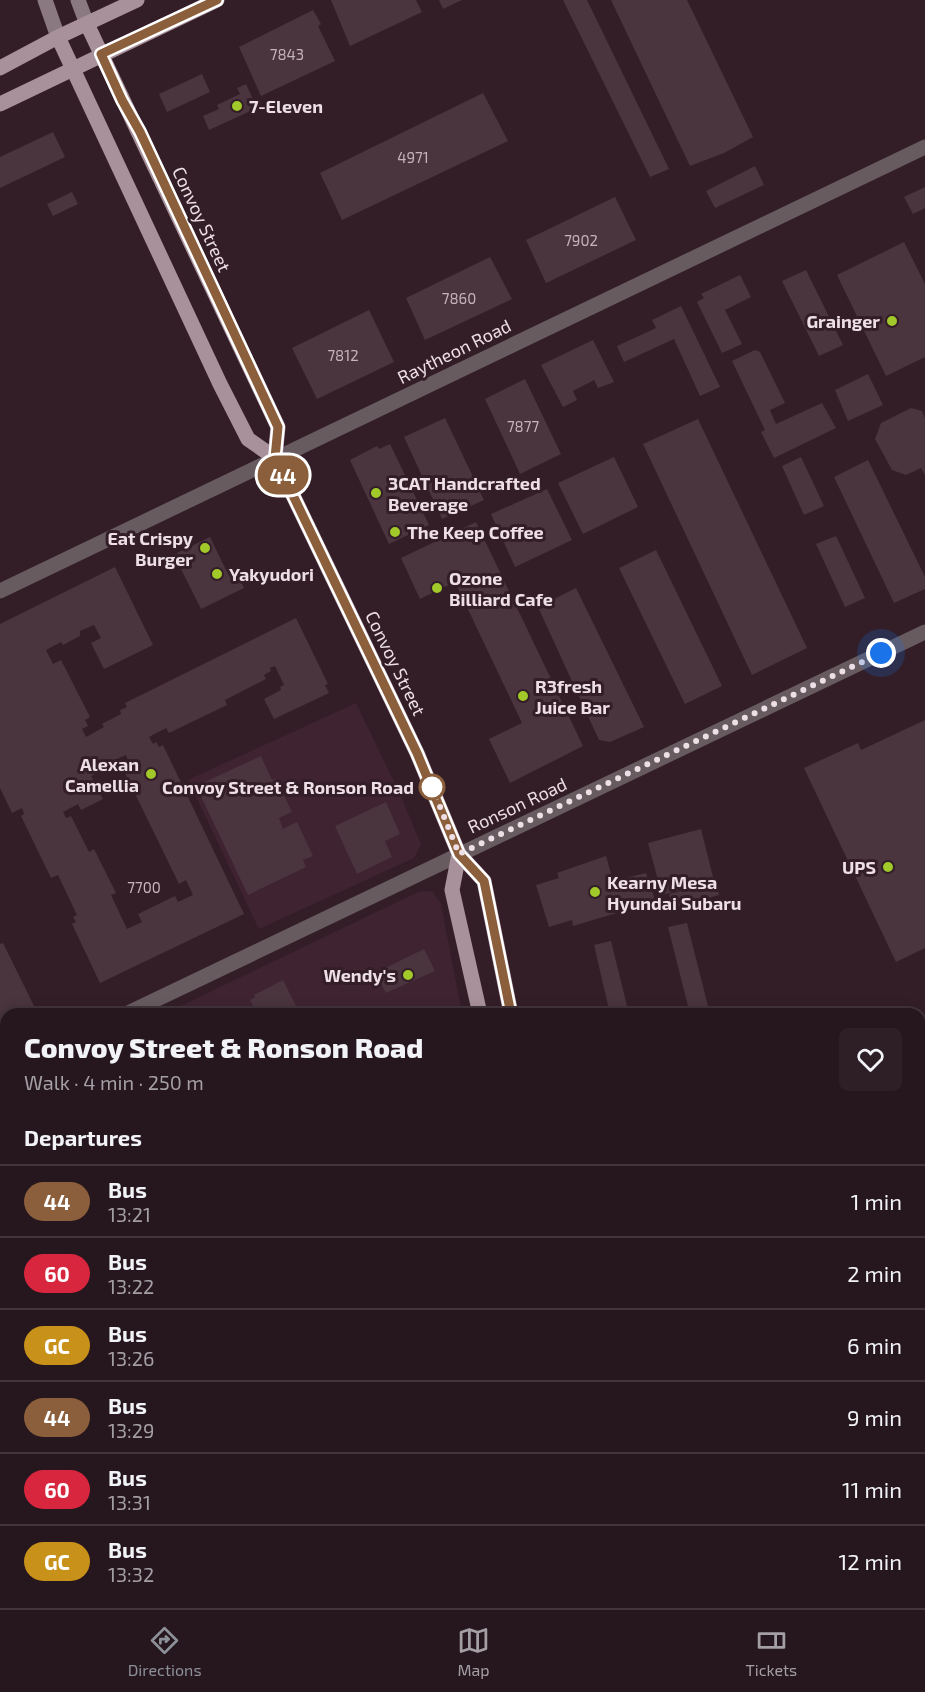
<!DOCTYPE html>
<html lang="en">
<head>
<meta charset="utf-8">
<style>
  body { margin:0; font-family:"Exo 2",sans-serif; background:#2e1f27; color:#f1f3f6; height:100vh; display:flex; flex-direction:column; font-size:22px; white-space:nowrap }
  * { box-sizing:border-box; margin:0 }
  p { font-size:20px; color:#a49fa4 }
  .icon { flex:none; width:33px; height:33px; fill:none; stroke:currentColor; stroke-width:2; stroke-linecap:round; stroke-linejoin:round }
  .map { position:relative; flex:1; overflow:hidden }
  .sheet { position:absolute; left:0px; top:1008px; width:926px; height:600px; display:flex; flex-direction:column; background:#26161e; border-radius:18px 18px 0 0; box-shadow:0 3px 15px #0003,0 0 0 2px #42353c }
  .sheet>* { flex:none }
  .badge { padding:0 12px; border-radius:20px; font-size:21px; line-height:39px }
  .you { position:absolute; width:30px; height:30px; margin:-15px; border:4px solid #fff; border-radius:50%; background:#1a73e8; box-shadow:0 0 0 9px #1a73e833 }
  .map>.badge { position:absolute; translate:-50% -50%; box-shadow:0 0 0 3px #fff }
  h2 { padding:0 24px; font-size:22px; line-height:54px }
  .round { display:grid; place-items:center; flex:none; width:63px; height:63px; border-radius:9px; background:#2e1f27 }
  .head { display:flex; align-items:center; justify-content:space-between; height:102px; padding:0 24px }
  h1 { font-size:28px; font-weight:800; line-height:45px }
  ul { padding:0; list-style:none }
  li { display:flex; align-items:center; gap:18px; height:72px; padding:0 24px; border-top:2px solid #42353c }
  li div { flex:1 }
  li b { display:block; font-size:22px }
  li em { font-style:normal }
  li .badge { min-width:66px; font-weight:700; text-align:center }
  .tabs { display:flex; justify-content:space-around; align-items:center; height:84px; border-top:2px solid #42353c; background:#26161e; font-size:16px; color:#a49fa4 }
  .tabs a { display:grid; justify-items:center; gap:3px }
  .tabs .selected { color:#8c9099 }
  .map>svg:first-child { display:block }
  .built { fill:#3f2331 }
  .building { fill:#4a343e; fill-rule:evenodd }
  .lines { fill:none; stroke-linecap:round; stroke-linejoin:round }
  .minor { stroke:#675b60; stroke-width:15 }
  .tertiary { stroke:#675b60; stroke-width:15 }
  .secondary { stroke:#8b7981; stroke-width:15 }
  .primary { stroke:#a8919b; stroke-width:15 }
  .line-casing { stroke:#fff; stroke-width:14 }
  .line { stroke:#8b5e3c; stroke-width:9 }
  .walk { stroke:#eddfe5; stroke-width:6; stroke-dasharray:0 10.8 }
  .poi-dot { fill:#a1c929; stroke:#331e28; stroke-width:2 }
  .stop-dot { fill:#fff; stroke:#8b5e3c; stroke-width:3 }
  .labels { text-anchor:middle; dominant-baseline:central; stroke-width:6; stroke-linejoin:round; paint-order:stroke }
  .number-label { font-size:15px; fill:#c4b4bb }
  .poi-label { font-size:18px; font-weight:bold; fill:#eddfe5; stroke:#331e28; text-anchor:start }
  .street-label { font-size:18px; fill:#eddfe5; stroke:#331e28 }
  .stop-label { font-size:18px; font-weight:bold; fill:#eddfe5; stroke:#331e28; text-anchor:end }
</style>
</head>
<body>
<div class="map">
<svg width="925" height="1608" viewBox="0 0 925 1608">
  <rect width="100%" height="100%" fill="#331e28"/>
  <!-- built -->
  <g class="built">
    <path d="M356,703L399,792L421,844L414,858L259,929L188,780Z"/>
    <path d="M432,891L441,904L462,1014H164L418,892Z"/>
    <path d="M172,1602H470V1608H175Z"/>
    <rect x="528" y="1602" width="142" height="6"/>
  </g>
  <!-- building -->
  <g class="building">
    <path d="M331,0H416L422,12L350,46Z"/>
    <path d="M439,0H462L443,9Z"/>
    <path d="M563,0H587L669,169L650,177Z"/>
    <path d="M611,0H687L753,137L724,153L690,166Z"/>
    <path d="M313,10L321,24L318,26L335,61L261,96L239,47Z"/>
    <path d="M202,74L210,92L167,112L159,94Z"/>
    <path d="M246,84L257,108L209,130L203,116L219,109L217,105L240,94L237,88Z"/>
    <path d="M483,93L508,141L342,220L320,173Z"/>
    <path d="M53,132L65,157L0,188V157Z"/>
    <path d="M755,166L764,185L715,208L706,191Z"/>
    <path d="M925,187V208L913,214L904,197Z"/>
    <path d="M72,192L78,204L53,216L47,204Z"/>
    <path d="M615,197L636,240L546,283L526,240Z"/>
    <path d="M904,242L925,284V357L886,376L837,275Z"/>
    <path d="M490,257L512,299L425,340L406,298Z"/>
    <path d="M806,270L843,345L819,356L782,281Z"/>
    <path d="M740,275L751,297L725,310L742,344L722,353L697,302L704,298L701,294Z"/>
    <path d="M681,306L720,387L700,396L674,339L624,362L617,346L656,328L652,320Z"/>
    <path d="M369,310L394,362L317,399L292,348Z"/>
    <path d="M593,340L614,382L598,388L594,380L573,391L577,400L563,407L541,365Z"/>
    <path d="M755,350L760,352L785,403L770,410L776,424L822,403L836,428L774,458L761,432L765,430L732,361Z"/>
    <path d="M868,374L883,405L848,421L835,390Z"/>
    <path d="M525,379L561,454L520,474L485,399Z"/>
    <path d="M911,408L922,411L925,418V475L921,468L906,475L892,470L875,439L881,423Z"/>
    <path d="M445,418L484,500L442,519L404,437Z"/>
    <path d="M698,419L807,648L752,675L643,444Z"/>
    <path d="M390,444L429,525L389,544L350,460L377,446L379,449Z"/>
    <path d="M614,457L638,507L583,534L558,483Z"/>
    <path d="M801,457L824,506L804,515L782,466Z"/>
    <path d="M868,460L925,577V589L894,603L834,477Z"/>
    <path d="M547,489L572,540L515,567L491,514Z"/>
    <path d="M476,522L583,746L510,783L489,739L522,723L455,582L420,599L401,558Z"/>
    <path d="M836,536L865,598L845,607L816,544Z"/>
    <path d="M210,537L226,570L234,567L244,588L201,609L176,559L180,558L177,553Z"/>
    <path d="M656,550L722,686L685,704L619,568Z"/>
    <path d="M115,567L153,645L104,669L91,643L101,638L94,625L80,631V636L63,645L61,642L46,650L53,664L61,660L90,717L85,720L88,726L82,729L86,737L104,727L102,724L121,714L120,710L127,707L125,703L296,618L328,684L325,685L329,693L274,719L264,699L281,690L280,687L284,685L275,666L270,668L271,671L264,675L266,679L225,700L227,705L169,733L166,728L149,737L153,744L156,742L159,747L163,745L244,914L100,983L72,924L76,922L73,917L77,915L58,875L51,878L21,816L24,814L22,808L12,813L0,788V624ZM126,755L128,760L124,762L127,769L124,771L179,884L186,880L193,895L178,902L175,896L138,914L142,922L127,929L111,895L116,893L94,849L89,852L71,816L66,818L63,812L78,804L81,810L103,799L91,776L112,766V761Z"/>
    <path d="M576,588L644,727L610,742L599,740L538,607Z"/>
    <path d="M925,720V948L896,962L804,768L858,743L861,750Z"/>
    <path d="M261,756L272,780L276,778L292,812L279,818L283,829L297,822L313,856L303,860L306,867L248,895L196,786Z"/>
    <path d="M386,802L400,834L385,841L392,857L357,874L335,826Z"/>
    <path d="M701,829L714,881L662,895L648,843Z"/>
    <path d="M606,856L613,881L646,873L655,900L622,908L623,911L573,926L572,920L549,927L536,885L559,878L557,873Z"/>
    <path d="M716,882L719,895L672,908L669,894Z"/>
    <path d="M687,923L710,1014H690L668,927Z"/>
    <path d="M611,941L629,1014H610L594,945Z"/>
    <path d="M3,943L38,1014H6V1030L0,1033V944Z"/>
    <path d="M424,949L435,971L386,993L375,973Z"/>
    <path d="M283,980L300,1014H257L250,1000L255,997L254,995Z"/>
    <path d="M6,1149V1272L0,1260V1152Z"/>
    <path d="M925,1161V1194L920,1182V1164Z"/>
    <path d="M5,1363L6,1413L0,1416V1365Z"/>
    <path d="M6,1468V1495L0,1498V1471Z"/>
    <path d="M922,1479L925,1483V1540L920,1541V1480Z"/>
    <path d="M71,1602H141L143,1608H58Z"/>
    <path d="M189,1602H253L256,1608H192Z"/>
    <path d="M387,1602H449L452,1608H375Z"/>
    <path d="M787,1602L789,1608H764V1607Z"/>
  </g>
  <g class="lines">
    <!-- minor -->
    <g class="minor">
      <path d="M920,1122L925,1119"/>
      <path d="M0,1322L6,1319"/>
      <path d="M0,1565L6,1562"/>
      <path d="M828,1602L831,1608"/>
    </g>
    <!-- tertiary -->
    <g class="tertiary">
      <path d="M0,591L925,147"/>
      <path d="M126,1014L925,632"/>
      <path d="M0,1074L6,1072"/>
      <path d="M920,1440H925"/>
    </g>
    <!-- secondary -->
    <g class="secondary">
      <path d="M45,0L58,37"/>
      <path d="M78,0L87,24"/>
    </g>
    <!-- primary -->
    <g class="primary">
      <path d="M87,24L278,427L275,458"/>
      <path d="M58,37L220,384L248,439L275,458L417,753L459,854L484,881L511,1014"/>
      <path d="M0,68L58,37L137,0"/>
      <path d="M0,104L217,0"/>
      <path d="M459,854L452,890L480,1014"/>
      <path d="M519,1602V1608"/>
      <path d="M490,1608V1602"/>
    </g>
  </g>
  <g class="lines">
    <defs>
      <path id="line" d="M217,0L101,54L122,100L140,132L278,427L275,458L417,753L459,854L484,881L511,1014"/>
    </defs>
    <!-- line casing -->
    <use href="#line" class="line-casing"/>
    <!-- line -->
    <use href="#line" class="line"/>
    <!-- walk -->
    <path class="walk" d="M432,787L430,782L459,854L881,653"/>
  </g>
  <!-- markers -->
  <g class="poi-dot">
    <circle cx="237" cy="106" r="6"/>
    <circle cx="892" cy="321" r="6"/>
    <circle cx="376" cy="493" r="6"/>
    <circle cx="395" cy="532" r="6"/>
    <circle cx="205" cy="548" r="6"/>
    <circle cx="217" cy="574" r="6"/>
    <circle cx="437" cy="588" r="6"/>
    <circle cx="523" cy="696" r="6"/>
    <circle cx="151" cy="774" r="6"/>
    <circle cx="888" cy="867" r="6"/>
    <circle cx="595" cy="892" r="6"/>
    <circle cx="408" cy="975" r="6"/>
  </g>
  <circle class="stop-dot" cx="432" cy="787" r="12"/>
  <g class="labels">
    <!-- number labels -->
    <g class="number-label">
      <text x="287" y="54">7843</text>
      <text x="413" y="157">4971</text>
      <text x="581" y="240">7902</text>
      <text x="459" y="298">7860</text>
      <text x="343" y="355">7812</text>
      <text x="523" y="426">7877</text>
      <text x="144" y="887">7700</text>
    </g>
    <!-- poi labels -->
    <g class="poi-label">
      <text x="249" y="106">7-Eleven</text>
      <text x="880" y="321" text-anchor="end">Grainger</text>
      <text x="388" y="483">3CAT Handcrafted<tspan x="388" dy="21">Beverage</tspan></text>
      <text x="407" y="532">The Keep Coffee</text>
      <text x="193" y="538" text-anchor="end">Eat Crispy<tspan x="193" dy="21">Burger</tspan></text>
      <text x="229" y="574">Yakyudori</text>
      <text x="449" y="578">Ozone<tspan x="449" dy="21">Billiard Cafe</tspan></text>
      <text x="535" y="686">R3fresh<tspan x="535" dy="21">Juice Bar</tspan></text>
      <text x="139" y="764" text-anchor="end">Alexan<tspan x="139" dy="21">Camellia</tspan></text>
      <text x="876" y="867" text-anchor="end">UPS</text>
      <text x="607" y="882">Kearny Mesa<tspan x="607" dy="21">Hyundai Subaru</tspan></text>
      <text x="396" y="975" text-anchor="end">Wendy's</text>
    </g>
    <!-- street labels -->
    <g class="street-label">
      <text transform="translate(202 219) rotate(65)">Convoy Street</text>
      <text transform="translate(454 351) rotate(-26)">Raytheon Road</text>
      <text transform="translate(396 663) rotate(64)">Convoy Street</text>
      <text transform="translate(517 805) rotate(-25)">Ronson Road</text>
    </g>
    <!-- stop labels -->
    <g class="stop-label">
      <text x="414" y="787">Convoy Street &amp; Ronson Road</text>
    </g>
  </g>
</svg>
<div class="you" style="left:881px;top:653px"></div>
<b class="badge" style="left:283px;top:475px;background:#8b5e3c;color:#fff">44</b>
<section class="sheet">
<div class="head"><div><h1>Convoy Street &amp; Ronson Road</h1><p>Walk · 4 min · 250 m</p></div><a class="round"><svg class="icon" aria-label="heart" viewBox="0 0 24 24"><path d="M12 20l-8-8c-3-5 5-10 8-4 3-6 11-1 8 4z"/></svg></a></div>
<h2>Departures</h2>
<ul>
<li><span class="badge" style="background:#8b5e3c;color:#fff">44</span><div><b>Bus</b><p>13:21</p></div><em>1 min</em></li>
<li><span class="badge" style="background:#d7263d;color:#fff">60</span><div><b>Bus</b><p>13:22</p></div><em>2 min</em></li>
<li><span class="badge" style="background:#c7911a;color:#fff">GC</span><div><b>Bus</b><p>13:26</p></div><em>6 min</em></li>
<li><span class="badge" style="background:#8b5e3c;color:#fff">44</span><div><b>Bus</b><p>13:29</p></div><em>9 min</em></li>
<li><span class="badge" style="background:#d7263d;color:#fff">60</span><div><b>Bus</b><p>13:31</p></div><em>11 min</em></li>
<li><span class="badge" style="background:#c7911a;color:#fff">GC</span><div><b>Bus</b><p>13:32</p></div><em>12 min</em></li>
</ul>
</section>
</div>
<nav class="tabs">
<a class="selected"><svg class="icon" aria-label="directions" viewBox="0 0 24 24"><path d="M12 3l9 9-9 9-9-9zM9 14v-3h6M13 9l2 2-2 2"/></svg>Directions</a>
<a><svg class="icon" aria-label="map" viewBox="0 0 24 24"><path d="M3 6l6-2 6 2 6-2v14l-6 2-6-2-6 2zM9 4v14M15 6v14"/></svg>Map</a>
<a><svg class="icon" aria-label="tickets" viewBox="0 0 24 24"><path d="M3 7h18v10H3zM15 7v10"/></svg>Tickets</a>
</nav>
</body>
</html>
